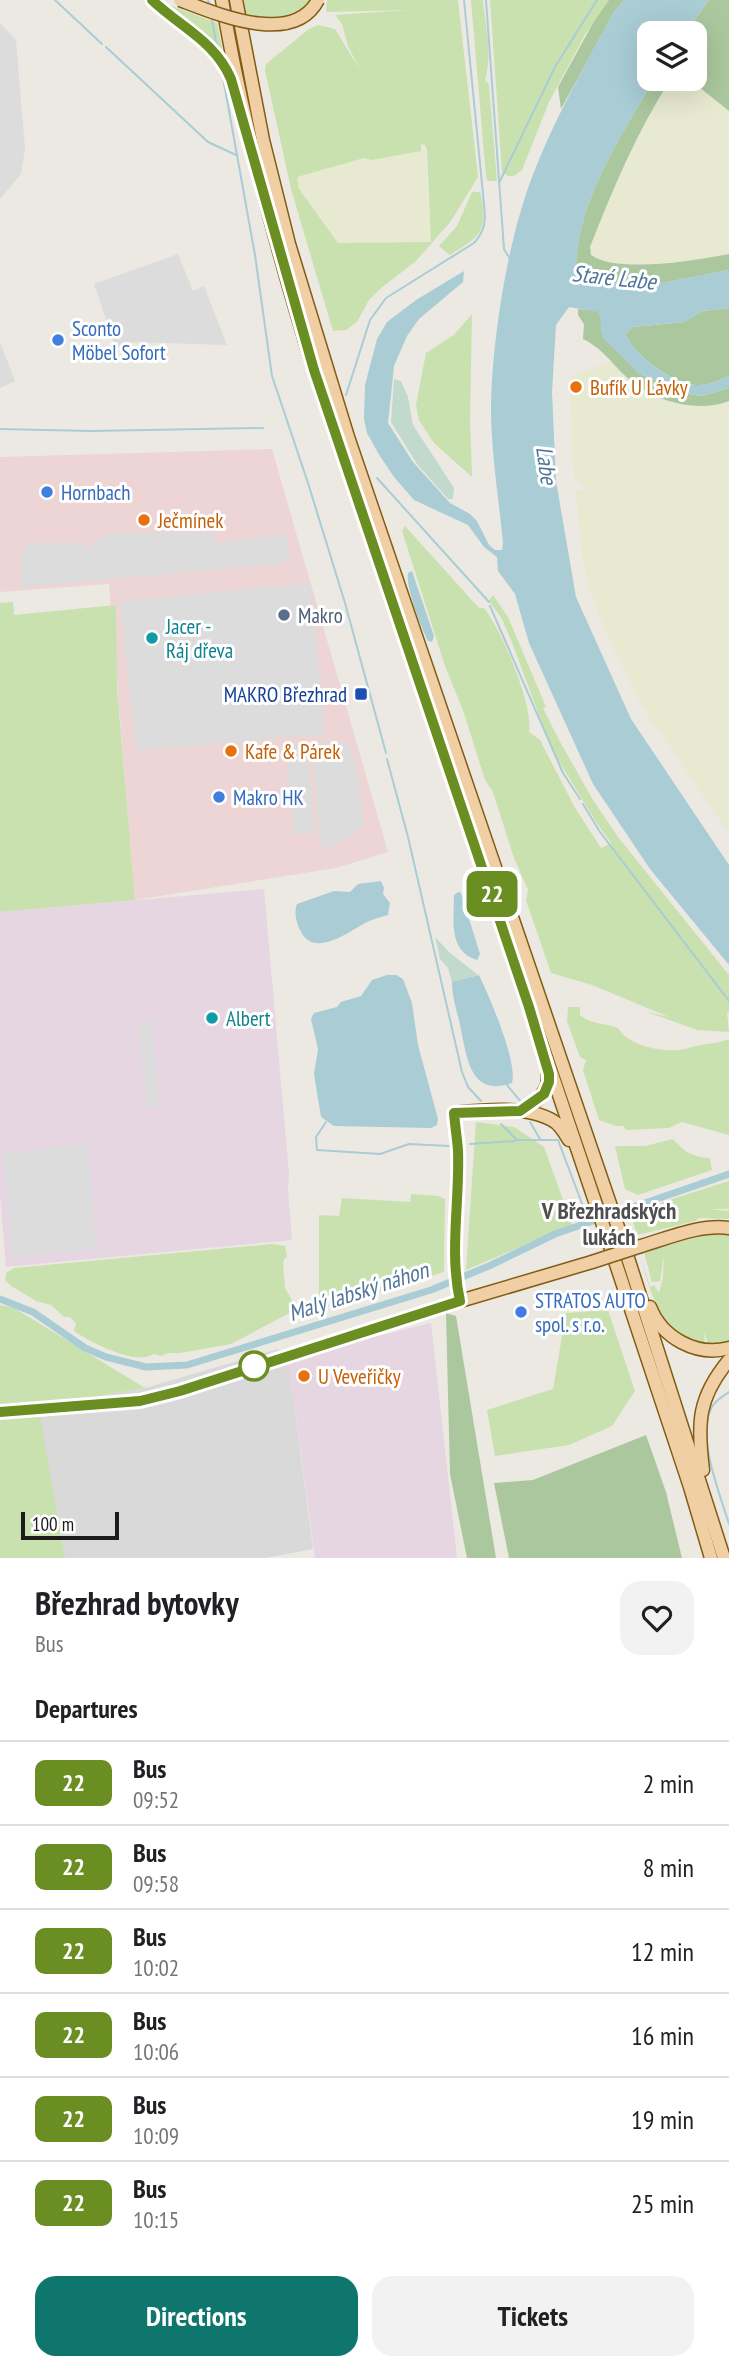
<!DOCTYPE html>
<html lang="en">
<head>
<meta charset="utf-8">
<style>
  body { margin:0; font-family:"PT Sans Narrow",sans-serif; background:#f2f2f2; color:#202124; height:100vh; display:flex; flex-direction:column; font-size:26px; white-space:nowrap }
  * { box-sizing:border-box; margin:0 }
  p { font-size:23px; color:#757577 }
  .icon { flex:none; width:38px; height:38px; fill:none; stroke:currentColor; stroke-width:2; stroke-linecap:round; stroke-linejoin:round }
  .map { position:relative; height:1558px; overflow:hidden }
  .panel { display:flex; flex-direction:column; background:#fff; flex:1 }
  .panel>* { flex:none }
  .badge { padding:0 14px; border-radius:10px; font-size:24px; line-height:46px }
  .fabs { position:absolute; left:637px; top:21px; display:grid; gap:14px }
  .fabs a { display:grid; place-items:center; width:70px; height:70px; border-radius:14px; background:#fff; box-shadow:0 7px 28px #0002; font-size:35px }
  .scale { position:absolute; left:21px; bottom:18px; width:98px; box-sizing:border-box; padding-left:7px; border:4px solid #1c1c1c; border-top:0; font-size:19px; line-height:24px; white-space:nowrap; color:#1c1c1c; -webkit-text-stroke:5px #fff; paint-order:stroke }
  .map>.badge { position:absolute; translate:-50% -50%; box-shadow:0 0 0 4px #fff }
  h2 { padding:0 35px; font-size:26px; line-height:63px }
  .round { display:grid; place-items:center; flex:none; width:74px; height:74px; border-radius:21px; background:#f2f2f2 }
  .headline { display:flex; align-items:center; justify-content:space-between; height:119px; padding:0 35px }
  h1 { font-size:33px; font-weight:600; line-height:52px }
  .cta { display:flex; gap:14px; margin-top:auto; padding:14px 35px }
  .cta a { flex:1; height:80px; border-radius:21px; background:#0f766e; color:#fff; font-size:28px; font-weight:600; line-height:80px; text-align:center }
  .cta a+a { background:#f2f2f2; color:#202124 }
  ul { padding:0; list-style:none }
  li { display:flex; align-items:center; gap:21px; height:84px; padding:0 35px; border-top:2px solid #e0e0e0 }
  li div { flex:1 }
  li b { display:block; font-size:26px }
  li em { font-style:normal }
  li .badge { min-width:77px; font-weight:700; text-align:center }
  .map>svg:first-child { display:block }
  .residential { fill:#dad9d9 }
  .commercial { fill:#ecd5d4 }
  .industrial { fill:#e5d6e2 }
  .farmland { fill:#e8e9d1 }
  .grass { fill:#c8e1af; fill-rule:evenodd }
  .forest { fill:#aac79d }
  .wetland { fill:#c2d9ce }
  .parking { fill:#dcdcdc }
  .water { fill:#a9ccd5 }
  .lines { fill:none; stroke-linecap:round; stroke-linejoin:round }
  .stream { stroke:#a9ccd5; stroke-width:2 }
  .canal { stroke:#a9ccd5; stroke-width:7 }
  .primary-casing { stroke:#835c12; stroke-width:15 }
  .primary { stroke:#f0cfa5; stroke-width:12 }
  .primary-bridge-casing { stroke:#835c12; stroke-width:15; stroke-linecap:butt }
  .primary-bridge { stroke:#f0cfa5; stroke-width:12 }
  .line-casing { stroke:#fff; stroke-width:16 }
  .line { stroke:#6b8e23; stroke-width:10 }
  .shop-dot { fill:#3f7fe0; stroke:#fff; stroke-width:2.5 }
  .food-dot { fill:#e8710a; stroke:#fff; stroke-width:2.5 }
  .service-dot { fill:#5c6f8a; stroke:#fff; stroke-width:2.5 }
  .culture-dot { fill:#0f9aa8; stroke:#fff; stroke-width:2.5 }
  .transit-dot { fill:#1a4fb4; stroke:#fff; stroke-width:2.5 }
  .stop-dot { fill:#fff; stroke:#6b8e23; stroke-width:3.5 }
  .labels { text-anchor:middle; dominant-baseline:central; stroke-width:6; stroke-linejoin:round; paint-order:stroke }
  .shop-label { font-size:21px; fill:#366cbe; stroke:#fff; text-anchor:start }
  .food-label { font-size:21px; fill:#c56008; stroke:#fff; text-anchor:start }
  .service-label { font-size:21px; fill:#4e5e75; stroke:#fff; text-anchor:start }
  .culture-label { font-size:21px; fill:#0d838f; stroke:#fff; text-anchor:start }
  .transit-label { font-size:21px; fill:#164399; stroke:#fff; text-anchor:end }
  .water-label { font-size:23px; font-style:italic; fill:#527699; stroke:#fff }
  .neighbourhood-label { font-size:23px; font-weight:bold; fill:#4f4f4f; stroke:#fff }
</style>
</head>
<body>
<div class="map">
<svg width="729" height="1558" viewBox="0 0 729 1558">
  <rect width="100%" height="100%" fill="#ece9e3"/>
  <!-- residential -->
  <path class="residential" d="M278,1349L288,1358L313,1549L265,1558H0V1406L83,1399L145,1388Z"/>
  <!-- commercial -->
  <path class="commercial" d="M272,449L388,852L336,868L135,900L109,584L0,592V457Z"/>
  <!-- industrial -->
  <g class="industrial">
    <path d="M264,889L289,1174L288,1191L292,1240L6,1267L0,1196V912Z"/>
    <path d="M431,1323L457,1558H315L288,1358Z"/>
  </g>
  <!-- farmland -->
  <g class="farmland">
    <path d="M671,79H689L729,111V254L691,261L649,264H624L597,260L591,255L590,247L605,208L650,114Z"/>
    <path d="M425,147L431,242L338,243L299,189L297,177L345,163L421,151V148Z"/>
    <path d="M613,361L625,377L632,383L652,393L683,405L710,406L729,401V646L687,628L729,647V834L641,705L607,636L588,585L581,546L575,490H583L591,495L574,477L573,470L570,376Z"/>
  </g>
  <!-- grass -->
  <g class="grass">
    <path d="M156,0L217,23L225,61Z"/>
    <path d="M244,0H310C294,21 269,17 246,15Z"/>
    <path d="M327,0H458L478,177L451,221L416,261L381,288L369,300L357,322L346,330L333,331L291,189L265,70L266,64L309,29L318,25L335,29L360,70L348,46L342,24L335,15L407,10L326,12ZM421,144L425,145L427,150L431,242L338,243L299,189L297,177L364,158L372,160L421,151Z"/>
    <path d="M471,0H483C485,25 493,56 485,80L489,84L497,181H488L486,177Z"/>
    <path d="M490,0H609L586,33L549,102L522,170L514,176H508L502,172Z"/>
    <path d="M472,192H480L481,195C488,233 480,236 450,255L439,246L457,226Z"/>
    <path d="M472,314L470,420L472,477L434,443L419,420L416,405L426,353L454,335Z"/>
    <path d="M405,526L479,608H484C501,629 534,706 529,732L540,740L574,806L601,848L611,843L596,822L552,750L511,640L502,619L489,601L493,595L508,617L546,707L543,708L558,738L593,800L618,837L729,975V1013L727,1012L729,1032L697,1030L647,1012L669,1017L592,985L551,973L526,900L528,890L514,858L493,792L485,780L464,713L445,666L402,531Z"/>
    <path d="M13,602L14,615L116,605L117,687L135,900L0,912V603Z"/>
    <path d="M568,1007H580V1015C590,1024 605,1023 618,1028C627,1045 661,1052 679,1050C687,1049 694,1046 701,1045C711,1043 720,1043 729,1039V1135L682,1122L669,1128L626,1130L623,1126H616L599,1120L583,1070L586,1060L580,1057L567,1021Z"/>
    <path d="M476,1122L514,1127L544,1147L572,1225L466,1270Z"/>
    <path d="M673,1139C684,1151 691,1157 710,1158L712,1170L638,1195L625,1189L615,1146H645Z"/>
    <path d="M729,1181V1209H708L729,1211V1219L699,1218L696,1221L637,1235L631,1215L666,1201Z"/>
    <path d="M411,1194L439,1196L445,1199L444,1272L319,1310V1215L339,1216L342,1198L410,1202Z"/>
    <path d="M724,1233L729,1235V1343L714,1345L708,1343L704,1333L705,1345C664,1342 649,1290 641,1258L650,1287L654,1285L659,1293L663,1278L664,1256L660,1281L652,1282L644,1252L693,1236L700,1237V1235Z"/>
    <path d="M272,1244L285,1246L287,1256L283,1261L285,1288L297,1309L231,1344L180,1353H168L161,1356L154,1354C135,1366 92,1343 74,1331L76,1323L70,1317H64L51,1305L36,1301L11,1286L5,1280L6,1273L14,1268Z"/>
    <path d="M0,1305L14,1308L145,1388L83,1399L0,1406Z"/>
    <path d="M608,1310L635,1391L612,1426L569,1445L495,1456L487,1410L553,1389L566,1313Z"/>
    <path d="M40,1416L65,1558H0V1427L2,1419Z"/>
  </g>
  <!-- forest -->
  <g class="forest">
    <path d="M609,0H624L614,12L561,109L558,87L593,23Z"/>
    <path d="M709,0H729V111L689,79H695V33H685Z"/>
    <path d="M654,79H671C637,131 613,189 590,247L591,255C617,274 698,260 729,254V270L667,282L595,284L576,274C574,205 621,137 654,79Z"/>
    <path d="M729,308V376C719,380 708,386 696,385C671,383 636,356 625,334L634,327L684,322L703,311Z"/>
    <path d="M578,309L598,311L602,322L601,330L638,373L688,394L702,396L729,388V401C699,413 656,402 631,381C614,367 604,349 583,339L584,324L578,315Z"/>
    <path d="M446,1313L456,1316L496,1558H467L450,1474Z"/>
    <path d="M646,1435L666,1492L682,1558H509L494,1483L533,1480Z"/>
  </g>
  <!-- wetland -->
  <g class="wetland">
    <path d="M394,379L401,381L408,397L413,425L454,488L453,499H448L417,464L391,422Z"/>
    <path d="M435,937L449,952L478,975L452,982L448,968L440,959Z"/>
  </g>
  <!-- parking -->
  <g class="parking">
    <path d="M0,23L16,40L25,149L21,174L0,199Z"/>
    <path d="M178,254L193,291L204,286L227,345L133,342L116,348L94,284Z"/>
    <path d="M0,342L15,381L0,388Z"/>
    <path d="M210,532L218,543L288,534L289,559H283L284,563L243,567L21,587V552H26V543H84V547H89L107,533Z"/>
    <path d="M311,583L325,734L136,751L120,601Z"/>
    <path d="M341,742L348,744L351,749L359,780L364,825L332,847L321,848L311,744Z"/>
    <path d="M307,745L315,833L294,835L286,747Z"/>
    <path d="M147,1019L152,1021L159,1107L146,1108L139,1026Z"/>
    <path d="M88,1144L96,1249L12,1257L3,1153Z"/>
  </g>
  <!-- water -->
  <g class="water">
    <path d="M624,0H709L685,33H649V79H654C621,137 574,205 576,274L595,284L667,282L729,270V308L703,311L684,322L634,327L625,334C636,356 672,384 696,385C708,386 719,380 729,376V388L702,396L688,394L638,373L603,338C600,329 602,321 598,312L569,307L556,325L552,392L556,481L576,597L631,719L729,865V965L650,869L593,784L529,643L515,594L498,571L497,557L484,547L468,525L414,500L394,477L378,453L367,433L364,419L365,385L377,339L387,322L416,300L464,271L463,282L419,319L407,336L394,366L388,423L413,462L450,503L470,514L477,521L489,545L495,550H502L503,543C499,501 492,458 491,415C491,349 505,257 526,194C548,130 582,71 614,12Z"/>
    <path d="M412,571L434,636L432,642L428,641C421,628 405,585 408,573Z"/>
    <path d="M381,881L384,888L383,894L390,903L388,915C381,917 373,919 367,922C349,931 314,960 300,930C296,922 294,912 297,904L334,891L350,892L358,884Z"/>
    <path d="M458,892L461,893L480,954L477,960C448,951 454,920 454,895Z"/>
    <path d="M387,975H396L403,979L412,1003L418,1045L438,1119L437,1125L431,1128L334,1126L321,1117L314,1074L318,1049L311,1019L314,1013L337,1007L341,1002L361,996L372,980Z"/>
    <path d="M479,975C489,996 518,1062 512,1083C469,1098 467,1056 460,1025C457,1011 452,996 452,982Z"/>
  </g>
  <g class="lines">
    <!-- stream -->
    <g class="stream">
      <path d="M55,0L102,44"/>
      <path d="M208,0L209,3"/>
      <path d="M486,0L504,249L510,259"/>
      <path d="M212,20L217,47"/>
      <path d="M106,47L208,142L236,155"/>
      <path d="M222,72L255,255L272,376L308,483L345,603L386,753"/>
      <path d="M500,181L555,67L597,0"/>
      <path d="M346,395L370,320L386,298L474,243C485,231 486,221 484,204L464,0"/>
      <path d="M0,429L91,431L263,428"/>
      <path d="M377,478L489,602"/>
      <path d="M490,606L563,773L580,799"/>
      <path d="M387,759L408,837L462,1072L468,1087L481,1101"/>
      <path d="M583,804L600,832L729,1001"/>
      <path d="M507,1085L522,1103"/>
      <path d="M326,1122L316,1137L317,1150L380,1154L409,1144L449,1146"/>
      <path d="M530,1122L540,1139"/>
      <path d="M501,1124L517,1140H558L589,1222"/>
      <path d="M470,1144L515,1141"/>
      <path d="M729,1392C722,1397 713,1402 710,1411C698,1441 720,1494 729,1524"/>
    </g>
    <!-- canal -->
    <path class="canal" d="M0,1299L33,1312L85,1348L106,1357L146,1367L187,1365L431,1290L489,1266L555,1234L729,1174"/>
    <defs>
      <g id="primary">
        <path d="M152,0C182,29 214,39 232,80"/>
        <path d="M222,0C243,126 276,248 314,370L607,1237L690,1487L711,1558"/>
        <path d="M236,0L263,140L289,244L348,437L620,1233L724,1558"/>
        <path d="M520,1111C537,1102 550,1092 548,1072"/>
        <path d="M454,1113C484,1110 529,1105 555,1122C561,1126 565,1134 569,1140"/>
        <path d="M641,1246C668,1238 700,1224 729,1228"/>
        <path d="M460,1301L592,1262"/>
        <path d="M650,1307C662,1338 697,1357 729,1348"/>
        <path d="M703,1470C697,1423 698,1397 729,1360"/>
      </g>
    </defs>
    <!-- primary casing -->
    <use href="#primary" class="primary-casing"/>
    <!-- primary -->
    <use href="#primary" class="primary"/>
    <defs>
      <g id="primary-bridge">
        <path d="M180,0C217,14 293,47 318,0"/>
        <path d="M592,1262L641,1246"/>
      </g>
    </defs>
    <!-- primary-bridge casing -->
    <use href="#primary-bridge" class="primary-bridge-casing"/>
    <!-- primary-bridge -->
    <use href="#primary-bridge" class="primary-bridge"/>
  </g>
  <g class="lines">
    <defs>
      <path id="line" d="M0,1412L140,1401L180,1391L460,1301C449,1251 460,1201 458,1150C457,1138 455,1125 454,1113L520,1111L544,1094L549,1082V1074L529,1007L314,370L231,79C215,41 180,27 152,0"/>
    </defs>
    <!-- line casing -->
    <use href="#line" class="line-casing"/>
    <!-- line -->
    <use href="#line" class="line"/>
  </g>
  <!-- markers -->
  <g class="shop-dot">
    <circle cx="58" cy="340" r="7"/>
    <circle cx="47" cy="492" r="7"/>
    <circle cx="219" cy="797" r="7"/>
    <circle cx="521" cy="1312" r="7"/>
  </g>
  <g class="food-dot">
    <circle cx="576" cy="387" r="7"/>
    <circle cx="144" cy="520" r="7"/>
    <circle cx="231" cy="751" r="7"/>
    <circle cx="304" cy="1376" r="7"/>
  </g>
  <circle class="service-dot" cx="284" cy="615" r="7"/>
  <g class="culture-dot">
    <circle cx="152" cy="638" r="7"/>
    <circle cx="212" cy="1018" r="7"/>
  </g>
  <rect class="transit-dot" x="354" y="687" width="14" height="14" rx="3.5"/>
  <circle class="stop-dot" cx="254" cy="1366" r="14"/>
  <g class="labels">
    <!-- shop labels -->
    <g class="shop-label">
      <text x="72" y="328">Sconto<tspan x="72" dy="24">Möbel Sofort</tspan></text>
      <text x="61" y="492">Hornbach</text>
      <text x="233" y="797">Makro HK</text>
      <text x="535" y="1300">STRATOS AUTO<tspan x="535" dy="24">spol. s r.o.</tspan></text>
    </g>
    <!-- food labels -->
    <g class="food-label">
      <text x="590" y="387">Bufík U Lávky</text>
      <text x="158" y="520">Ječmínek</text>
      <text x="245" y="751">Kafe &amp; Párek</text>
      <text x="318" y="1376">U Veveřičky</text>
    </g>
    <!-- service labels -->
    <g class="service-label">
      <text x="298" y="615">Makro</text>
    </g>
    <!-- culture labels -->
    <g class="culture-label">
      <text x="166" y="626">Jacer -<tspan x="166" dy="24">Ráj dřeva</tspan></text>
      <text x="226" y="1018">Albert</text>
    </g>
    <!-- transit labels -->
    <g class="transit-label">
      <text x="347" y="694">MAKRO Březhrad</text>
    </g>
    <!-- water labels -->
    <g class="water-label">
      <text transform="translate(614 277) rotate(6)">Staré Labe</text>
      <text transform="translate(547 465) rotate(82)">Labe</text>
      <text transform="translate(358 1291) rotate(-18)">Malý labský náhon</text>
    </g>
    <!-- neighbourhood labels -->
    <g class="neighbourhood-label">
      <text x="609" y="1210">V Březhradských<tspan x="609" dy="26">lukách</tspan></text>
    </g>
  </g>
</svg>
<div class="fabs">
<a><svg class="icon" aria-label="layers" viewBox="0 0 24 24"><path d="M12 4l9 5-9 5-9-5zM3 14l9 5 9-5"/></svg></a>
</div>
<div class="scale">100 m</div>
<b class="badge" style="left:492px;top:894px;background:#6b8e23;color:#fff">22</b>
</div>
<section class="panel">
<div class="headline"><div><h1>Březhrad bytovky</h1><p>Bus</p></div><a class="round"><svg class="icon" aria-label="heart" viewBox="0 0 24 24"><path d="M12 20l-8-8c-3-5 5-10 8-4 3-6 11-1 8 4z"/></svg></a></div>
<h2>Departures</h2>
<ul>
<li><span class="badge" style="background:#6b8e23;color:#fff">22</span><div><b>Bus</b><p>09:52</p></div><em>2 min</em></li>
<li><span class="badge" style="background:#6b8e23;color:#fff">22</span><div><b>Bus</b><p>09:58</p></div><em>8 min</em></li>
<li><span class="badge" style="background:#6b8e23;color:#fff">22</span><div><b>Bus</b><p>10:02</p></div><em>12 min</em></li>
<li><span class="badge" style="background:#6b8e23;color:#fff">22</span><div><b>Bus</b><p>10:06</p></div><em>16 min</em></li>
<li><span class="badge" style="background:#6b8e23;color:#fff">22</span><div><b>Bus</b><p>10:09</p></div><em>19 min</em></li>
<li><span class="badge" style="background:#6b8e23;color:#fff">22</span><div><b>Bus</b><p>10:15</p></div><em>25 min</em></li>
</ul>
<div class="cta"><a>Directions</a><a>Tickets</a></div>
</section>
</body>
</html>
